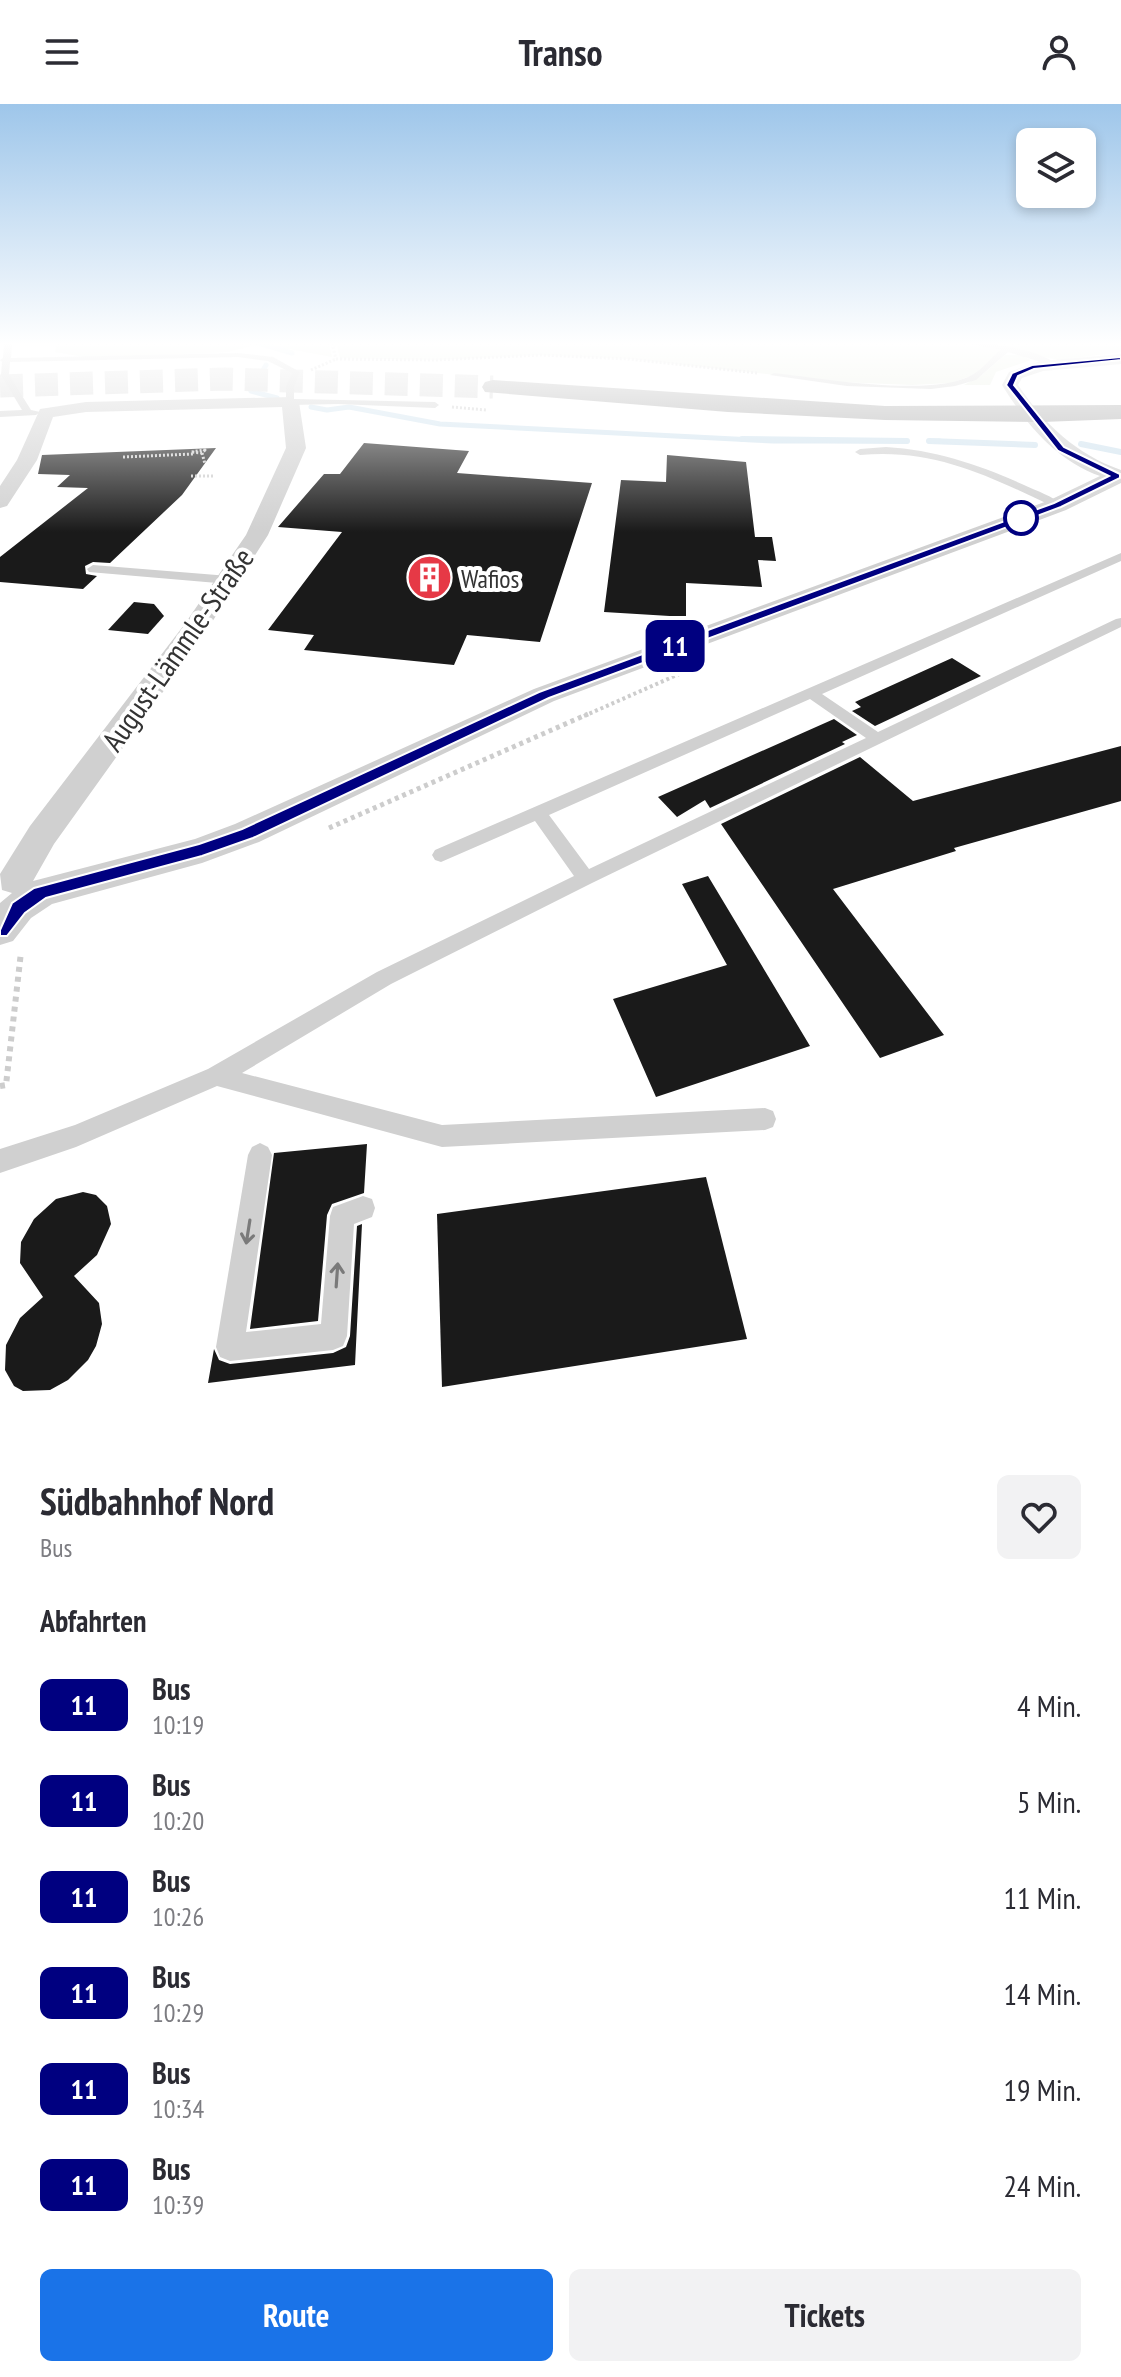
<!DOCTYPE html>
<html lang="de">
<head>
<meta charset="utf-8">
<style>
  body { margin:0; font-family:"PT Sans Narrow",sans-serif; background:#f2f2f3; color:#2b2b33; height:100vh; display:flex; flex-direction:column; font-size:30px; white-space:nowrap }
  * { box-sizing:border-box; margin:0 }
  p { font-size:26px; color:#7c7c81 }
  .icon { flex:none; width:44px; height:44px; fill:none; stroke:currentColor; stroke-width:2; stroke-linecap:round; stroke-linejoin:round }
  .map { position:relative; height:1345px; overflow:hidden }
  .drawer { display:flex; flex-direction:column; background:#fff; flex:1 }
  .drawer>* { flex:none }
  .badge { padding:0 16px; border-radius:12px; font-size:28px; line-height:52px }
  .buttons { position:absolute; left:1016px; top:24px; display:grid; gap:16px }
  .buttons a { display:grid; place-items:center; width:80px; height:80px; border-radius:12px; background:#fff; box-shadow:0 4px 12px #0003; font-size:40px }
  .map>.badge { position:absolute; translate:-50% -50%; box-shadow:0 0 0 4px #fff }
  h2 { padding:0 40px; font-size:30px; line-height:72px }
  .round { display:grid; place-items:center; flex:none; width:84px; height:84px; border-radius:12px; background:#f2f2f3 }
  .headline { display:flex; align-items:center; justify-content:space-between; height:136px; padding:0 40px }
  h1 { font-size:38px; font-weight:800; line-height:60px }
  .action { display:flex; gap:16px; margin-top:auto; padding:16px 40px }
  .action a { flex:1; height:92px; border-radius:12px; background:#1a73e8; color:#fff; font-size:32px; font-weight:800; line-height:92px; text-align:center }
  .action a+a { background:#f2f2f3; color:#2b2b33 }
  ul { padding:0; list-style:none }
  li { display:flex; align-items:center; gap:24px; height:96px; padding:0 40px }
  li div { flex:1 }
  li b { display:block; font-size:30px }
  li em { font-style:normal }
  li .badge { min-width:88px; font-weight:700; text-align:center }
  header { display:flex; justify-content:space-between; align-items:center; height:104px; padding:0 40px; background:#fff; font-size:36px; font-weight:800 }
  .map>svg:first-child { display:block }
  .green { fill:#e6ecdf }
  .lines { fill:none; stroke-linecap:round; stroke-linejoin:round }
  .stream-far1 { stroke:#cfe2ee; stroke-width:5 }
  .stream { stroke:#cfe2ee; stroke-width:6 }
  .building { fill:#1a1a1a }
  .primary-tunnel { stroke:#d6d6d6; stroke-width:23; stroke-dasharray:23 12; stroke-linecap:butt }
  .path-far3 { stroke:#cdcdcd; stroke-width:3; stroke-dasharray:2 2; stroke-linecap:butt }
  .path-far2 { stroke:#cdcdcd; stroke-width:4; stroke-dasharray:3 3; stroke-linecap:butt }
  .path-far1 { stroke:#cdcdcd; stroke-width:5; stroke-dasharray:4 4; stroke-linecap:butt }
  .path { stroke:#cdcdcd; stroke-width:6; stroke-dasharray:5 5; stroke-linecap:butt }
  .service { fill:#d0d0d0; fill-rule:evenodd }
  .minor { fill:#d0d0d0; fill-rule:evenodd }
  .primary { fill:#ababab; fill-rule:evenodd }
  .oneway { stroke:#7a7a7a }
  .line { fill:#000080; stroke:#fff; stroke-width:2 }
  .stop-dot { fill:#fff; stroke:#000080; stroke-width:4 }
  .labels { text-anchor:middle; dominant-baseline:central; stroke-width:8; stroke-linejoin:round; paint-order:stroke }
  .far-poi-label { font-size:26px; fill:#333; stroke:#fff; text-anchor:start }
  .street-label { font-size:30px; fill:#333; stroke:#fff }
</style>
</head>
<body>
<header><svg class="icon" aria-label="menu" viewBox="0 0 24 24"><path d="M4 6h16M4 12h16M4 18h16"/></svg>Transo<svg class="icon" aria-label="person" viewBox="0 0 24 24"><circle cx="12" cy="8" r="4"/><path d="M4 21q1-7 8-7t8 7"/></svg></header>
<div class="map">
<svg width="1121" height="1345" viewBox="0 0 1121 1345">
  <rect width="100%" height="100%" fill="#fff"/>
  <!-- green -->
  <g class="green">
    <path d="M57,239H329L332,253L262,240L227,248L90,254L55,248Z"/>
    <path d="M336,239H1121V248L1059,256L1005,245L976,270L951,279L912,281L840,278L630,255L541,251L436,256L340,254Z"/>
    <path d="M1005,251H1020L1031,256L996,268L990,281H964L982,271Z"/>
  </g>
  <g class="lines">
    <!-- stream-far1 -->
    <g class="stream-far1">
      <path d="M258,239L292,249"/>
      <path d="M266,261L251,287L277,294"/>
      <path d="M311,303L327,306L349,303L440,320L773,337H907"/>
      <path d="M929,337H940"/>
    </g>
    <!-- stream -->
    <g class="stream">
      <path d="M742,335L907,337"/>
      <path d="M929,337L1035,341"/>
      <path d="M1081,340L1121,348"/>
    </g>
  </g>
  <!-- building -->
  <g class="building">
    <path d="M364,339L469,347L457,369L592,379L540,538L467,531L454,561L304,546L314,531L268,526L342,428L278,423L324,370H340Z"/>
    <path d="M216,344L182,391L110,459L93,458L85,462L86,470L97,472L83,485L0,478V453L88,384L57,383L70,371L38,370L42,351Z"/>
    <path d="M667,351L746,358L755,433H772L776,457L758,456L762,483L686,479V513L604,508L621,376L666,378Z"/>
    <path d="M134,498L154,500L164,512L148,530L108,526Z"/>
    <path d="M952,554L981,572L875,622L852,607L861,603L855,598Z"/>
    <path d="M834,615L857,631L842,638L845,640L710,704L705,696L677,713L658,693Z"/>
    <path d="M1121,642V697L954,744L956,747L833,785L944,931L880,954L721,720L860,653L913,697Z"/>
    <path d="M708,772L810,942L656,993L613,895L727,861L682,780Z"/>
    <path d="M367,1040L364,1089L332,1100L327,1111L318,1217L250,1225L274,1049Z"/>
    <path d="M706,1073L747,1235L442,1283L437,1110Z"/>
    <path d="M83,1088L96,1091L107,1102L111,1120L97,1151L74,1172L99,1199L102,1220L96,1242L88,1256L68,1276L50,1286L23,1287L14,1282L5,1266L6,1241L20,1214L43,1193L20,1159L21,1138L34,1115L56,1095Z"/>
    <path d="M362,1120L355,1261L208,1279L214,1245L219,1256L230,1260L333,1249L346,1243L350,1232L357,1122Z"/>
  </g>
  <g class="lines">
    <!-- primary-tunnel -->
    <path class="primary-tunnel" d="M0,282L225,275L493,283"/>
    <!-- path-far3 -->
    <g class="path-far3">
      <path d="M332,239L336,255"/>
      <path d="M336,255L435,256L541,251L629,255L758,269"/>
      <path d="M311,266L336,255"/>
      <path d="M452,303L486,306"/>
      <path d="M205,346L202,349L191,348Z"/>
      <path d="M202,349L205,360"/>
      <path d="M123,353L193,350"/>
      <path d="M191,372H213"/>
    </g>
    <!-- path-far2 -->
    <path class="path-far2" d="M584,612L686,567"/>
    <!-- path-far1 -->
    <path class="path-far1" d="M329,724L588,610"/>
    <!-- path -->
    <path class="path" d="M0,982L6,981L21,848"/>
    <!-- service -->
    <g class="service">
      <path d="M4,239H12L11,254L238,249L273,253L300,268L294,283V295L435,298L439,301L435,304L338,300L290,301L286,298V283L292,269L268,257L238,253L10,258L9,271L31,306L40,308L36,311L0,313V307L22,306L1,271L2,258L0,256L3,254Z"/>
      <path d="M966,239C996,239 1031,244 1058,260L1054,262L1008,248L976,276L955,282L931,285L847,282L770,271L774,269C821,274 931,294 972,271C983,265 991,254 1000,246Z"/>
      <path d="M886,343C936,346 980,361 1024,381C1037,387 1052,392 1063,401L1054,403C989,372 934,344 860,351L855,348L860,345Z"/>
      <path d="M1121,449V457L822,590L878,628L1116,515L1121,514V523L592,779L391,880L242,969L442,1021L765,1004L773,1007L776,1015L773,1023L765,1026L442,1043L217,982L76,1043L0,1069V1045L75,1021L208,965L377,868L574,772L535,717L441,758L435,756L432,751L435,746ZM810,595L866,634L589,765L549,711Z"/>
      <path d="M93,461L229,472L235,476L229,480L89,468L87,465Z"/>
      <path d="M260,1039L268,1043L272,1051L246,1228L321,1220L330,1112L333,1103L363,1092L372,1095L375,1104L372,1113L354,1120L347,1232L343,1242L333,1246L230,1257L220,1253L216,1243L248,1051L252,1043Z"/>
    </g>
    <!-- minor -->
    <path class="minor" d="M1121,250V260L1043,267L1022,274L1018,281C1045,321 1076,350 1121,366V379L1066,406L554,597L259,738L202,759L52,800L31,814L13,837L0,841V799L12,789L2,786L0,770L30,722L184,521L246,431L286,344L282,303L86,308L53,313L37,356L7,402L0,404V382L17,356L40,305L86,298L290,293L299,298L306,344L268,431L203,532L54,740L33,777L195,735L235,720L534,585L1050,396L1100,372C1055,355 1027,321 1002,281L1009,268L1041,257Z"/>
    <!-- primary -->
    <path class="primary" d="M493,276L885,302L1121,301V315L1042,318L885,316L728,308L485,288L482,283L485,278Z"/>
  </g>
  <!-- one-way arrows -->
  <defs><path id="oneway-shaft" d="M-6 0H5M1.5-3L5.5 0L1.5 3" fill="none" stroke-width="1.6" stroke-linecap="round" stroke-linejoin="round" transform="scale(2)"/></defs>
  <g class="oneway">
    <use href="#oneway-shaft" transform="translate(248 1128) rotate(99)"/>
    <use href="#oneway-shaft" transform="translate(337 1171) rotate(-86)"/>
  </g>
  <!-- sky -->
  <linearGradient id="sky" x2="0" y2="1"><stop stop-color="#9ec6ea"/><stop offset="0.56" stop-color="#fff"/><stop offset="1" stop-color="#fff" stop-opacity="0"/></linearGradient>
  <rect width="1121" height="428" fill="url(#sky)"/>
  <!-- line -->
  <path class="line" d="M1121,253V256L1034,265L1018,272L1014,281L1064,343L1120,370V374L1061,403L549,594L253,734L202,752L46,794L25,809L7,832H0V826L12,799L34,784L199,740L242,725L539,588L1054,399L1109,372L1058,347L1006,281L1012,269L1032,261Z"/>
  <!-- icons -->
  <defs>
    <symbol id="building-disc" viewBox="-11 -11 22 22"><circle r="9.5" fill="#e63946" stroke="#fff"/><path d="M-4-6H4V6H1V3H-1V6H-4ZM-2.5-4.3h1.7v1.8h-1.7ZM.8-4.3h1.7v1.8H.8ZM-2.5-1h1.7V.8h-1.7ZM.8-1h1.7V.8H.8Z" fill="#fff"/></symbol>
  </defs>
  <g fill-rule="evenodd">
    <use href="#building-disc" x="404" y="448" width="51" height="51"/>
  </g>
  <!-- markers -->
  <circle class="stop-dot" cx="1021" cy="414" r="16"/>
  <g class="labels">
    <!-- far-poi labels -->
    <g class="far-poi-label">
      <text x="461" y="474">Wafios</text>
    </g>
    <!-- street labels -->
    <g class="street-label">
      <text transform="translate(177 545) rotate(-55)">August-Lämmle-Straße</text>
    </g>
  </g>
</svg>
<div class="buttons">
<a><svg class="icon" aria-label="layers" viewBox="0 0 24 24"><path d="M12 4l9 5-9 5-9-5zM3 14l9 5 9-5"/></svg></a>
</div>
<b class="badge" style="left:675px;top:542px;background:#000080;color:#fff">11</b>
</div>
<section class="drawer">
<div class="headline"><div><h1>Südbahnhof Nord</h1><p>Bus</p></div><a class="round"><svg class="icon" aria-label="heart" viewBox="0 0 24 24"><path d="M12 20l-8-8c-3-5 5-10 8-4 3-6 11-1 8 4z"/></svg></a></div>
<h2>Abfahrten</h2>
<ul>
<li><span class="badge" style="background:#000080;color:#fff">11</span><div><b>Bus</b><p>10:19</p></div><em>4 Min.</em></li>
<li><span class="badge" style="background:#000080;color:#fff">11</span><div><b>Bus</b><p>10:20</p></div><em>5 Min.</em></li>
<li><span class="badge" style="background:#000080;color:#fff">11</span><div><b>Bus</b><p>10:26</p></div><em>11 Min.</em></li>
<li><span class="badge" style="background:#000080;color:#fff">11</span><div><b>Bus</b><p>10:29</p></div><em>14 Min.</em></li>
<li><span class="badge" style="background:#000080;color:#fff">11</span><div><b>Bus</b><p>10:34</p></div><em>19 Min.</em></li>
<li><span class="badge" style="background:#000080;color:#fff">11</span><div><b>Bus</b><p>10:39</p></div><em>24 Min.</em></li>
</ul>
<div class="action"><a>Route</a><a>Tickets</a></div>
</section>
</body>
</html>
